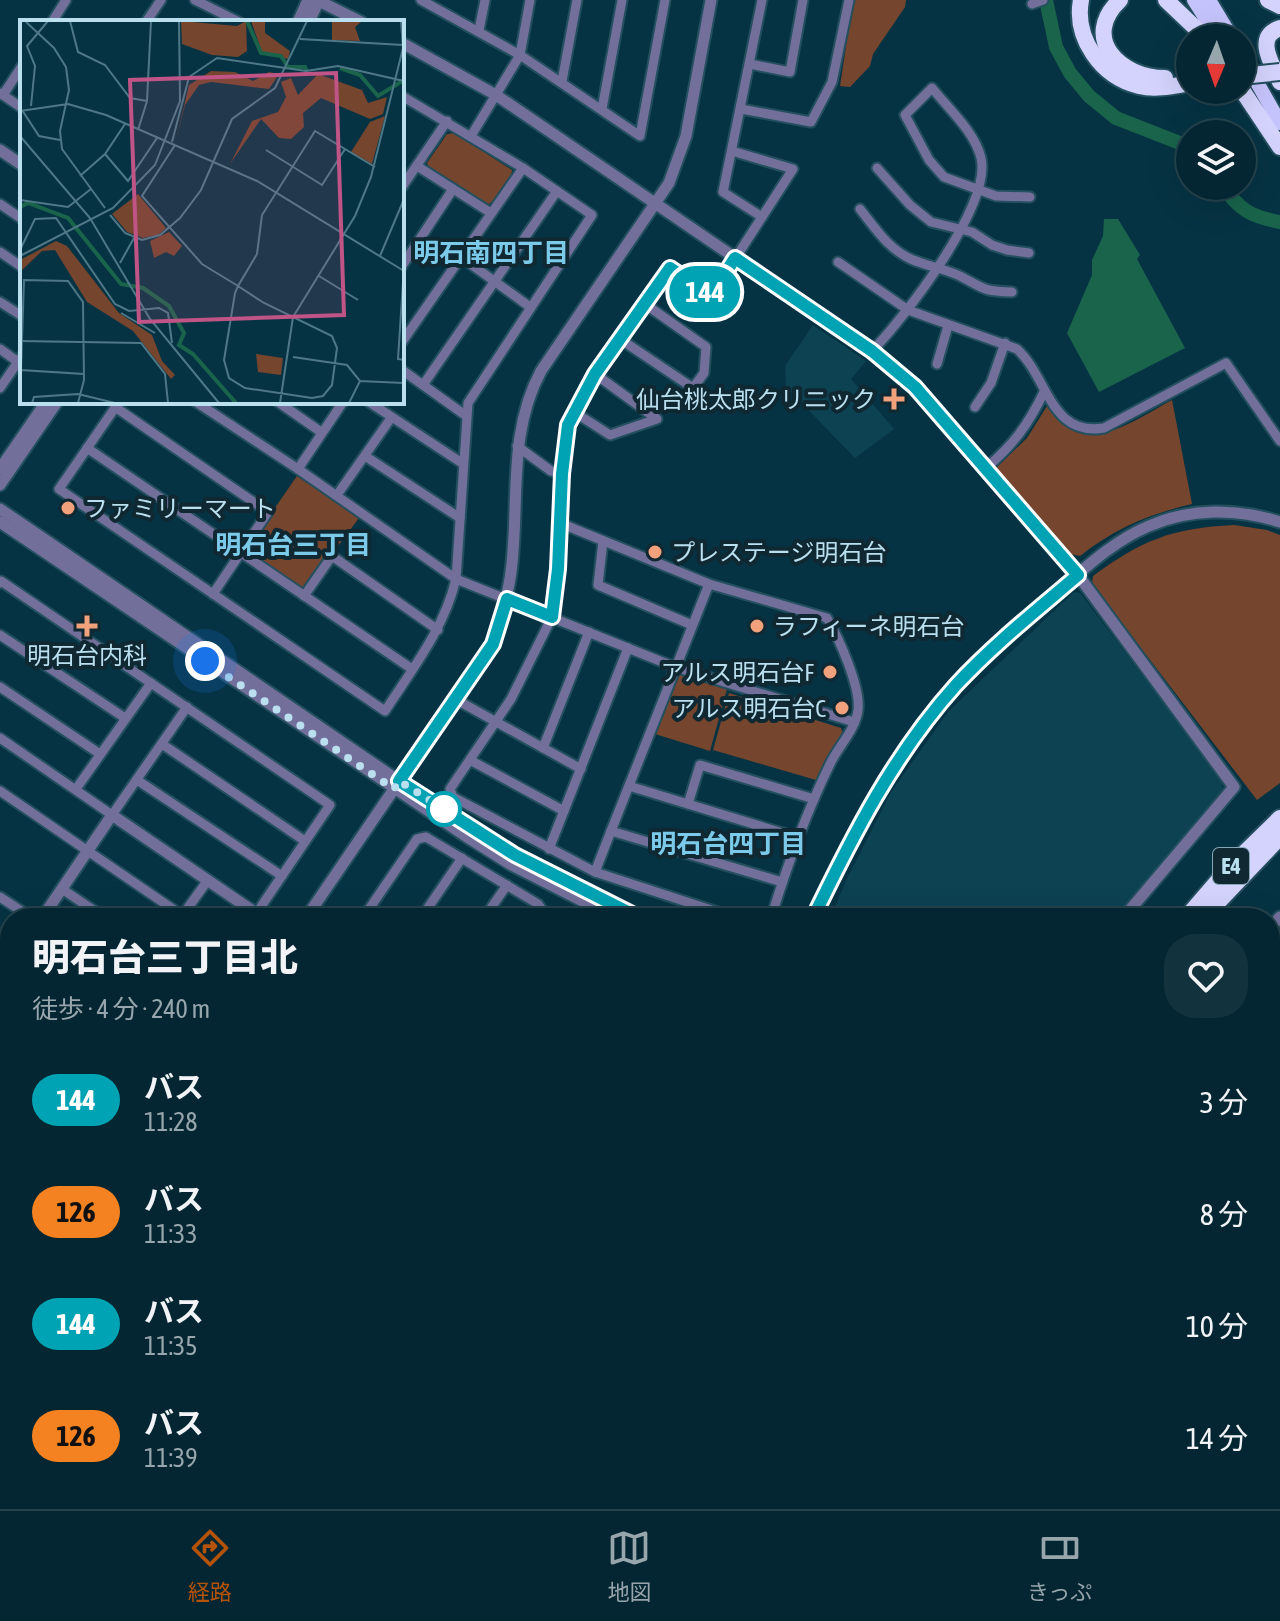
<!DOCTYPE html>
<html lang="ja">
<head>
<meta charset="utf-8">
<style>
  body { margin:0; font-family:"Asap Condensed","Noto Sans JP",sans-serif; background:#12323e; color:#f1f3f6; height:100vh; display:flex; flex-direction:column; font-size:30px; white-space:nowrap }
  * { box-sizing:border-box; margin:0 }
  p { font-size:26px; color:#97a5ac }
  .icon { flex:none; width:44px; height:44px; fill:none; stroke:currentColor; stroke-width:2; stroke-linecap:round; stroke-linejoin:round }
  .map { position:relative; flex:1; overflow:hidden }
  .drawer { position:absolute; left:0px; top:908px; width:1280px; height:602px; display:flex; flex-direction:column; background:#042632; border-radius:32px 32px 0 0; box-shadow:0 8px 32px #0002,0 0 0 2px #25434d }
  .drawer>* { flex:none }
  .badge { padding:0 16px; border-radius:26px; font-size:28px; line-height:52px }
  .needle { width:52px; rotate:182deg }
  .fabs { position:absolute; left:1176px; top:24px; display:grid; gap:16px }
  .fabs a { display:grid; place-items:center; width:80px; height:80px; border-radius:50%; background:#042632; box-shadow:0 8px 32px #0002,0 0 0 2px #25434d; font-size:40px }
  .you { position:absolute; width:40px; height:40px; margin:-20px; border:6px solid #fff; border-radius:50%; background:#1a73e8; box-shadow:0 0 0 12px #1a73e833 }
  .map>.badge { position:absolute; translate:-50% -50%; box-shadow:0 0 0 4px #fff }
  .round { display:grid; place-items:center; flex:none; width:84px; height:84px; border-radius:32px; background:#12323e }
  .overview { display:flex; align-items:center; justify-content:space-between; height:136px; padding:0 32px }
  h1 { font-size:38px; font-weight:800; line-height:60px }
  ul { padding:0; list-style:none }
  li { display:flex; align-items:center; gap:24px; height:112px; padding:0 32px }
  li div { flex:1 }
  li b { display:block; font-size:30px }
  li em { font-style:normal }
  li .badge { min-width:88px; font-weight:700; text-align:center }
  .menu { display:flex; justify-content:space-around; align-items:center; height:112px; border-top:2px solid #25434d; background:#042632; font-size:22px; color:#97a5ac }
  .menu a { display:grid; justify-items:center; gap:4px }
  .menu .current { color:#b45309 }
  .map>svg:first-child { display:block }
  .built { fill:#0d4253 }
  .green { fill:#75452d }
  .water { fill:#19644b }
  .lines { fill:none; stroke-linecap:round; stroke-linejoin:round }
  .river { stroke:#19644b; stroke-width:14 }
  .minor-casing { stroke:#234f5f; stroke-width:13 }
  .tertiary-casing { stroke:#234f5f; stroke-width:15 }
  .trunk-casing { stroke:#234f5f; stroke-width:18 }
  .motorway-casing { stroke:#234f5f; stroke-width:20 }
  .minor { stroke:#72709a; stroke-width:9 }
  .tertiary { stroke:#72709a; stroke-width:11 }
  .trunk { stroke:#c5c3fb; stroke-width:14 }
  .motorway { stroke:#d4d3fd; stroke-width:16 }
  .motorway-bridge-casing { stroke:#234f5f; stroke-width:20; stroke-linecap:butt }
  .motorway-bridge { stroke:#d4d3fd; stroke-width:16 }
  .line-casing { stroke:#fff; stroke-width:18 }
  .line { stroke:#00a3b4; stroke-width:12 }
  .walk { stroke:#badfef; stroke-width:8; stroke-dasharray:0 14.4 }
  .poi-dot { fill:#f1a17c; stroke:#0f2832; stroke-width:3 }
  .stop-dot { fill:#fff; stroke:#00a3b4; stroke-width:4 }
  .labels { text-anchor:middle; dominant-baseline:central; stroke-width:8; stroke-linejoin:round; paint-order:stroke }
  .shield { fill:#0f2832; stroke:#87a8b6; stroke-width:2 }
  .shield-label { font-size:22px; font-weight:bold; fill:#badfef }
  .poi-label { font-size:24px; fill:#badfef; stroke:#0f2832; text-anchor:end }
  .neighbourhood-label { font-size:26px; font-weight:bold; fill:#7ccaea; stroke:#0f2832 }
  .inset-river { fill:none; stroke:#19644b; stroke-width:4 }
  .inset-road { fill:none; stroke:#4e7888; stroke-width:2 }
  .view { fill:#c05487; fill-opacity:0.15; stroke:#c05487; stroke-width:4 }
  .inset-edge { fill:none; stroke:#badfef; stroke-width:4 }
</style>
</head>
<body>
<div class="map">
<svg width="1280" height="1509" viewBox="0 0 1280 1509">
  <rect width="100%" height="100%" fill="#063343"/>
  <!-- built -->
  <g class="built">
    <path d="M813,325L866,361L851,379L894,429L855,458L786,387L785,366Z"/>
    <path d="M1074,592L1080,593L1222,780L1223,790L1117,918H830L846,881L891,792L948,712Z"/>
    <path d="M1270,969L1280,978V1208L1270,1203Z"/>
    <path d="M1270,1238L1280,1243V1391L1270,1387Z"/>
  </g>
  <!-- green -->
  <g class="green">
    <path d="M853,0H906L905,7L873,54L870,66L850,87L840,86Z"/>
    <path d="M454,133L512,170C512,182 498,201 486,205L430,170L427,163L447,134Z"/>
    <path d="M1172,400L1192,504C1149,514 1114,529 1080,556L1070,554L996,468L1027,438L1049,403C1054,409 1059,417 1065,423C1095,452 1143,415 1172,400Z"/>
    <path d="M297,476L359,518L308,586L300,589L249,554L247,548Z"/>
    <path d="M1234,525L1267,530L1280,535V783L1257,800L1092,584L1093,576C1142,540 1172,528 1234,525Z"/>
    <path d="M680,673L727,689L710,751L655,734L677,676Z"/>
    <path d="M729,693L841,728L843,733L816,780L713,750Z"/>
    <path d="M0,1072L10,1079V1139L0,1154Z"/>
    <path d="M0,1317L10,1324V1466L0,1462Z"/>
    <path d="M352,1500H455L443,1509H353Z"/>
    <path d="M591,1500H874L855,1509H607Z"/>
  </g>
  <!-- water -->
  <path class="water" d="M1104,219H1118L1140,255L1137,259L1185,348L1099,392L1067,333L1092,275V260L1103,236Z"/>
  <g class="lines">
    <!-- river -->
    <g class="river">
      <path d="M1046,0L1056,47L1070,73L1089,96L1116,118L1190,147"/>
      <path d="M1223,186C1239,210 1252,217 1280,222"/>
    </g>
    <defs>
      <g id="minor">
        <path d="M195,0L239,22"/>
        <path d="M421,0L520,55L640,136L665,0"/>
        <path d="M1032,4L1043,0"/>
        <path d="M52,22L66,0"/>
        <path d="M146,22L161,0"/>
        <path d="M479,30L485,0"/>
        <path d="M750,64L790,72L803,0"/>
        <path d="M562,81L577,0"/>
        <path d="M0,93L22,108"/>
        <path d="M3,95L22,66"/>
        <path d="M602,109L622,0"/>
        <path d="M741,109L811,122L832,82L849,0"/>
        <path d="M471,136L520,55L530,0"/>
        <path d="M732,151L793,169L762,217"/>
        <path d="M417,166L491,213"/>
        <path d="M877,168L910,205L931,222L972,232L992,245L1007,250L1029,253"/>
        <path d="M402,187L447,121"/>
        <path d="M0,204L22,219"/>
        <path d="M860,209C875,228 889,250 913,260C928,266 945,269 960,276C985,289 982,291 1012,292"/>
        <path d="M0,252L22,267"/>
        <path d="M461,257L530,307"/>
        <path d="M838,262L908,310L1017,349C1048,377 1050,437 1104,428L1226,363L1280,441"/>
        <path d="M402,266L453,189"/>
        <path d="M0,302L22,316"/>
        <path d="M620,339L693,388L704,373L706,347L645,304"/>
        <path d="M402,342L523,168"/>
        <path d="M0,349L18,362"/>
        <path d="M872,351C905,317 992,205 981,158C975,132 948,108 932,88L905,115L929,160L944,177L996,196L1030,197"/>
        <path d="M937,364L948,326"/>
        <path d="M402,370L465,415"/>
        <path d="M423,385L557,191"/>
        <path d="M0,388L22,356"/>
        <path d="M119,402L59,489L385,711C413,668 444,629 456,579L468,403L592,215L523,168L402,96"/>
        <path d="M196,402L298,469"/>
        <path d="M278,402L321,432"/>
        <path d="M343,402L298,469L456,579L675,667L854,722"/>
        <path d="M369,402L462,463"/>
        <path d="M115,407L268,512L213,594"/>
        <path d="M975,407L991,383L1005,343"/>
        <path d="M574,412L610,435L657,419L595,374"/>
        <path d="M517,446L551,471L562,474"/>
        <path d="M87,448L412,669"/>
        <path d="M365,456L460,518"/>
        <path d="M986,468C1014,444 1028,425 1044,392"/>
        <path d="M337,495L391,418"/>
        <path d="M560,523L709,584L827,618C839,638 861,688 858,710C856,729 838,747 830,764C806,813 787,866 771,918"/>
        <path d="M603,541L598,585L692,625"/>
        <path d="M0,583L1,581L330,805L256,914"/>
        <path d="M709,584L611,831L782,882"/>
        <path d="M304,596L332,556L438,630"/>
        <path d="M0,635L125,718"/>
        <path d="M0,687L100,754"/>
        <path d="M455,699L581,769"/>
        <path d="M0,738L112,815L187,707"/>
        <path d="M162,744L305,841"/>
        <path d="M543,748L589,632"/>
        <path d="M470,760L564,811"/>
        <path d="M137,780L282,876"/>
        <path d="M629,786L799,838"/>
        <path d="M76,789L151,683"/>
        <path d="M0,791L186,918"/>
        <path d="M688,804L700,765L814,799"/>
        <path d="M549,849L628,648"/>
        <path d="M595,872L611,831"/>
        <path d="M62,889L105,918"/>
        <path d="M0,897L32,918"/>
        <path d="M182,916L208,880"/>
        <path d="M363,918L417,839L426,837L538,904L543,911L541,918"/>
        <path d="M421,918L462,858"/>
        <path d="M484,918L507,885"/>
        <path d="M736,918L595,872L453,797L450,789L511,699L552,617L558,569L562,474L568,425L595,374L670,268L711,296L762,217L723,192L762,0"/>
        <path d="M0,998L10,1005"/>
        <path d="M0,1192L10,1177"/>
        <path d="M0,1242L10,1249"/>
        <path d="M0,1300L10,1309"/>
      </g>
      <g id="tertiary">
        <path d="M317,0L361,22"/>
        <path d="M298,22L308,0"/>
        <path d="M309,22L319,0"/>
        <path d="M402,43L496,95L872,351L915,387L1078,575L1234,787L1123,918"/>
        <path d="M0,150L22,165"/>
        <path d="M0,469L46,402"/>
        <path d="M0,485L57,402"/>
        <path d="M0,509L399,781L515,855L640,918"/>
        <path d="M0,522L467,837L510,864L616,918"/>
        <path d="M42,918L112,815L263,918"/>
        <path d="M306,918L493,644C500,620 508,597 511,572C520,504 507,434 541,371L669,183L686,136L711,0"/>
        <path d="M813,918C841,859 869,800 907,747C948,688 1001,641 1055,594C1084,569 1113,541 1149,526C1190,508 1237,508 1280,522"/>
        <path d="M1270,928L1280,917"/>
        <path d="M0,980L10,965"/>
        <path d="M0,1058L10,1065"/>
        <path d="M1270,1214L1280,1219"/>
        <path d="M1270,1228L1280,1232"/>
        <path d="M1270,1392L1280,1396"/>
        <path d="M333,1509L338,1500"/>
        <path d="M918,1509L920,1500"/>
        <path d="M1166,1509V1500"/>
      </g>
      <g id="trunk">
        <path d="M1194,0L1218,38"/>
        <path d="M1209,0L1232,38"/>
        <path d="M1242,56L1280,123"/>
      </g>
      <g id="motorway">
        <path d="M1081,0C1074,38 1101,77 1139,86C1156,90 1173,86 1190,83"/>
        <path d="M1120,0C1080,38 1120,78 1165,78"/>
        <path d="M1166,0L1206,38"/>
        <path d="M1268,0L1280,6"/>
        <path d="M1280,28C1254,37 1272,64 1280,82"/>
        <path d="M1242,90L1280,147"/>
        <path d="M1186,918L1229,868L1280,818"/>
        <path d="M1203,918L1280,837"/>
        <path d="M965,1509V1500"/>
        <path d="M980,1509V1500"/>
      </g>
    </defs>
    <!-- minor casing -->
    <use href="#minor" class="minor-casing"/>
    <!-- tertiary casing -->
    <use href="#tertiary" class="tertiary-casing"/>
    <!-- trunk casing -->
    <use href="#trunk" class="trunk-casing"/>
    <!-- motorway casing -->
    <use href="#motorway" class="motorway-casing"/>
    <!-- minor -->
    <use href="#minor" class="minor"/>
    <!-- tertiary -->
    <use href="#tertiary" class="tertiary"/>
    <!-- trunk -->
    <use href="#trunk" class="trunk"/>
    <!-- motorway -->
    <use href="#motorway" class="motorway"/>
    <defs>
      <path id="motorway-bridge" d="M1242,76L1280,72"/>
    </defs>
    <!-- motorway-bridge casing -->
    <use href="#motorway-bridge" class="motorway-bridge-casing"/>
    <!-- motorway-bridge -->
    <use href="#motorway-bridge" class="motorway-bridge"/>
  </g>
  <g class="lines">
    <defs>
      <path id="line" d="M640,918L515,855L399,781L493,644L507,599L552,617L558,569L562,474L568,425L595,374L670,268L711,296L735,258L872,351L915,387L1078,575C1037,610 993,645 956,685C894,754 853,835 813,918"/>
    </defs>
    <!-- line casing -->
    <use href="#line" class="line-casing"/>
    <!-- line -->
    <use href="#line" class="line"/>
    <!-- walk -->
    <path class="walk" d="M205,661L394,789L399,781L444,809"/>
  </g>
  <!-- markers -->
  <g class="poi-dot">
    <path d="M890 387h8v8h8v8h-8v8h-8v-8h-8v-8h8z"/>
    <circle cx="68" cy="508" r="8"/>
    <circle cx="655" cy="552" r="8"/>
    <path d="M83 614h8v8h8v8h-8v8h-8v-8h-8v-8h8z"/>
    <circle cx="757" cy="626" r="8"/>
    <circle cx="830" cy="672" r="8"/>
    <circle cx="842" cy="708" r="8"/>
  </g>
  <circle class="stop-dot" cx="444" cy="809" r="16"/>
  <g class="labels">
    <!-- shield labels -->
    <rect class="shield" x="1213" y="848" width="36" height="36" rx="6"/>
    <g class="shield-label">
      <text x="1231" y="866">E4</text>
    </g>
    <!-- poi labels -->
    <g class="poi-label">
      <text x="876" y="399">仙台桃太郎クリニック</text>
      <text x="84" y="508" text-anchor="start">ファミリーマート</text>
      <text x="671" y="552" text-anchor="start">プレステージ明石台</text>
      <text x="773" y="626" text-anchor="start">ラフィーネ明石台</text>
      <text x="87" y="655" text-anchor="middle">明石台内科</text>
      <text x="814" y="672">アルス明石台F</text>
      <text x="826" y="708">アルス明石台C</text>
    </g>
    <!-- neighbourhood labels -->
    <g class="neighbourhood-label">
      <text x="491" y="253">明石南四丁目</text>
      <text x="293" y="545">明石台三丁目</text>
      <text x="728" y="844">明石台四丁目</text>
    </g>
  </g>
  <!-- overview -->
  <g transform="translate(20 20)">
    <rect width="384" height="384" fill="#063343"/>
    <path d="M161,1L217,6L226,1L227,31L218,37L192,35L162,24ZM231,1H245V13L270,31L268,39L242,32ZM312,1H342L335,7L340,21L312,20ZM191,51L215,52L233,61L249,52L259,54L249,69L191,62L179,65L165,85L156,121L169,65ZM298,54L342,70L348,83L367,77L363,94L350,99L301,78L283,93L284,107L271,119L259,118L241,99L210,144L232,101L258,92L266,77L261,62L271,58L278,75ZM365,96L352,144L331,132L350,102ZM118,174L146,208L138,215L123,218L107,212L92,194ZM149,212L162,226L154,236L146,232L134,238L130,221ZM36,221L47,226L99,293L132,315L142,341L155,355L151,359L113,311L67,282L35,230L22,231L0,252V240ZM236,334L263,338L261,355L238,352Z" fill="#75452d"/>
    <path class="inset-river" d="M227,1L241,33L261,36L268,47H285L287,52M320,48L340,55L358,76L384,60M0,187L8,183L48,198L101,264L123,268L149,286L164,313L159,325L173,334L216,383"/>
    <path class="inset-road" d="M50,1L58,32L85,45L110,78L127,81M6,2L34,28L46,47L49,70L40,111L42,129L85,188M280,19L383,25M11,86L15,46L7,26L28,1M2,90L19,116L40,120M0,91L48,84L86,95L237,161L384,251M118,110L127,81L131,1M0,116L70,198L130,299L199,383M152,122L169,57L197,38L286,51L318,46L384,61M155,125L122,176L182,244L195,252L205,258L218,266L244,283L312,316L317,328L312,365L303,376L292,378L225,368L209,358L204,340L215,273L218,266L237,234L242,195L295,111L355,147M246,130L302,165L325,129M85,134L108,161L137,118M60,156L85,134L105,104M0,180L48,187L71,169M90,195L105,213L122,220L140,215L160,198L181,170L212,99L255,68L287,1M0,230L15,199L36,198L95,284L109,291L139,288L148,293L152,323M0,236L93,188L135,145L160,81L159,1M360,236L384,179M100,243L114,218M384,247L378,339L384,340M299,256L338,280M101,293L135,313M0,321L121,323L145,354L148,383M273,337L327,345L340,361M12,383L14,377L58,374L95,383M58,383L64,360L63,282L48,261L4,260L1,350L64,354M260,383L273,297L335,196L351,157L383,28L381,1M329,383L340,361L384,363"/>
    <path class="view" d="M316,53L324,295L119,302L110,60Z"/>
    <rect width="384" height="384" class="inset-edge"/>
  </g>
</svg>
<div class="fabs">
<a><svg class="needle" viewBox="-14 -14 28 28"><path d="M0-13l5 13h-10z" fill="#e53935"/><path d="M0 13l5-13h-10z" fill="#97a5ac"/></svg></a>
<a><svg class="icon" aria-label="layers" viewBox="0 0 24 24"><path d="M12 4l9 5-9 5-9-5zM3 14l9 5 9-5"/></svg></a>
</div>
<div class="you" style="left:205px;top:661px"></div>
<b class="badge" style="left:705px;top:292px;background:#00a3b4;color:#fff">144</b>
<section class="drawer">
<div class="overview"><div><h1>明石台三丁目北</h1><p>徒歩 · 4 分 · 240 m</p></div><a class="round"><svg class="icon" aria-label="heart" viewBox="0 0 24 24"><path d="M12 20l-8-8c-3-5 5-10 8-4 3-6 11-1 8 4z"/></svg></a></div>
<ul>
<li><span class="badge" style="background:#00a3b4;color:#fff">144</span><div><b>バス</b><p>11:28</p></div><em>3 分</em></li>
<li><span class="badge" style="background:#f58220;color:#111">126</span><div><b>バス</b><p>11:33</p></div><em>8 分</em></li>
<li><span class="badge" style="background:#00a3b4;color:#fff">144</span><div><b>バス</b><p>11:35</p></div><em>10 分</em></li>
<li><span class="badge" style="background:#f58220;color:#111">126</span><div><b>バス</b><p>11:39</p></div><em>14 分</em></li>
</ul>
</section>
</div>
<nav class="menu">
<a class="current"><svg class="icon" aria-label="directions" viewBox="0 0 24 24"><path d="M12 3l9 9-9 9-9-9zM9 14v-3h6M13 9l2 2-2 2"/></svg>経路</a>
<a><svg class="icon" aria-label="map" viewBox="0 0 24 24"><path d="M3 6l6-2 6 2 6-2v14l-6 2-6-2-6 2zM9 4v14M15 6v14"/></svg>地図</a>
<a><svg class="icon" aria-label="tickets" viewBox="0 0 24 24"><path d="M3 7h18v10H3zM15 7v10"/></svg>きっぷ</a>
</nav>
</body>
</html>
